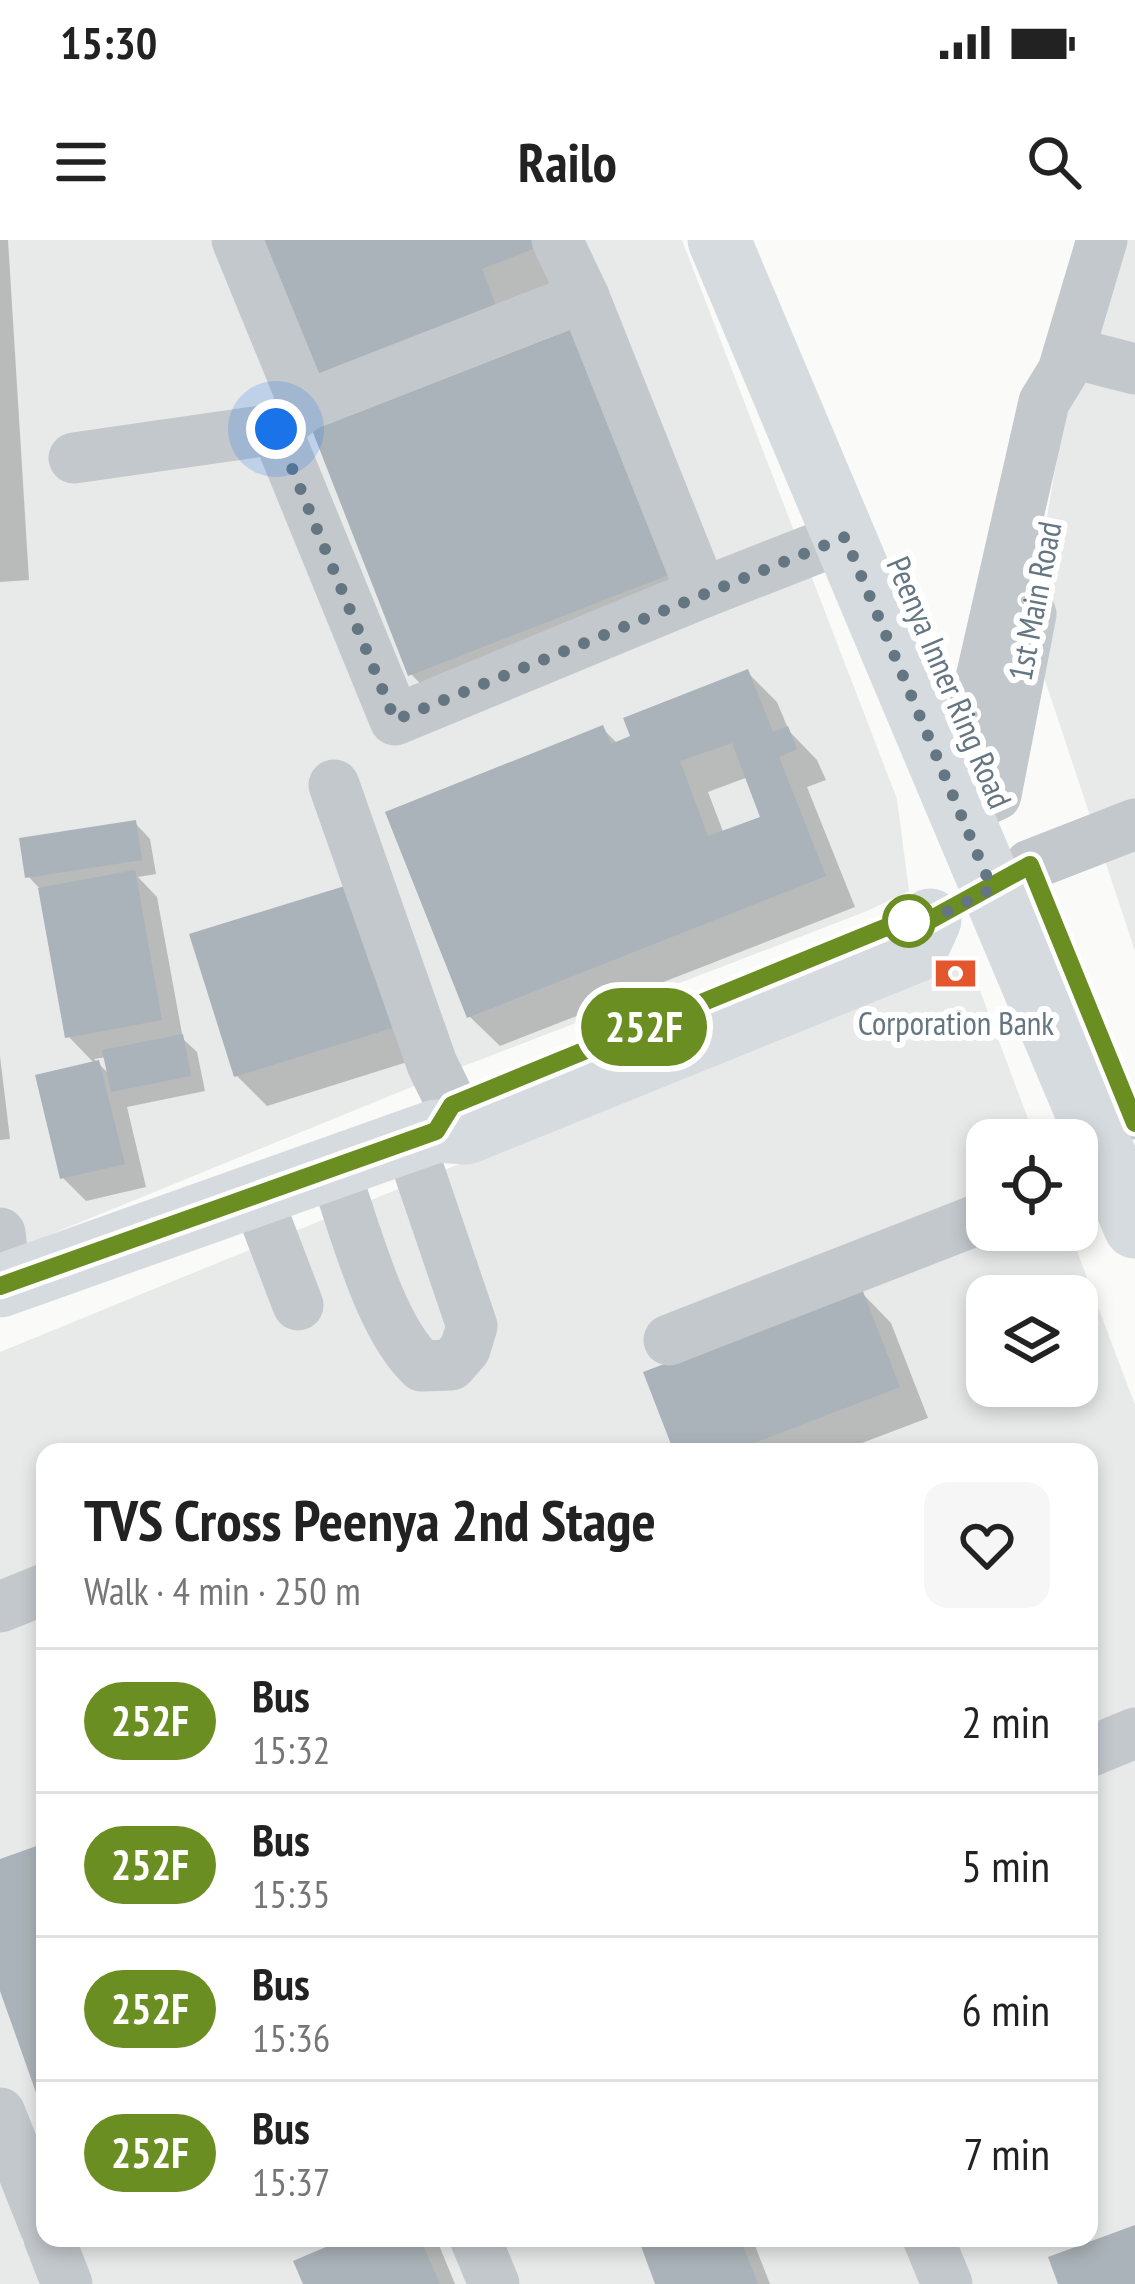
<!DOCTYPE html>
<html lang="en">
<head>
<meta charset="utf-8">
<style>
  body { margin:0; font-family:"PT Sans Narrow",sans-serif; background:#f6f6f6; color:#222; height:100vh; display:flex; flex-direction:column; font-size:45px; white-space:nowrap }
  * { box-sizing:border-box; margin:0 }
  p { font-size:39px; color:#767676 }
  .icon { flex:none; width:66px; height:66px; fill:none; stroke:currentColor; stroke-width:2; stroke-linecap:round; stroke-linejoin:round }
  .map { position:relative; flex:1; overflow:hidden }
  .sheet { position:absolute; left:36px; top:1203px; width:1062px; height:804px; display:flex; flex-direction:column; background:#fff; border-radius:24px; box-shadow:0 6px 18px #0003 }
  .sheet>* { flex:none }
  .badge { padding:0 24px; border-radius:39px; font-size:42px; line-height:78px }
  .fabs { position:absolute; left:966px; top:879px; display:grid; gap:24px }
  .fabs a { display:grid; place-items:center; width:132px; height:132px; border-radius:24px; background:#fff; box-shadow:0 6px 18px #0003; font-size:60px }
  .you { position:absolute; width:60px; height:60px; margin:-30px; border:9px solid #fff; border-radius:50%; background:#1a73e8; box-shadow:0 0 0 18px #1a73e833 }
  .map>.badge { position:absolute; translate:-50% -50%; box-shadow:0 0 0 6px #fff }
  .round { display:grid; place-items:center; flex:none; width:126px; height:126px; border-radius:24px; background:#f6f6f6 }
  .head { display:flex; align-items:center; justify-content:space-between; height:204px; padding:0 48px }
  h1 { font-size:57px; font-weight:700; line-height:90px }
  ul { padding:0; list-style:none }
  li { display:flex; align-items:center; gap:36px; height:144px; padding:0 48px; border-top:3px solid #e0e0e0 }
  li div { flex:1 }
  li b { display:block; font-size:45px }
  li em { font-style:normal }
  li .badge { min-width:132px; font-weight:700; text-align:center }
  .status { display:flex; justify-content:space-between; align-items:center; height:84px; padding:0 60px; background:#fff; direction:ltr }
  .status svg { height:33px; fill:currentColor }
  header { display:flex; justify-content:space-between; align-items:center; height:156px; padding:0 48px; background:#fff; font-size:54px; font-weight:700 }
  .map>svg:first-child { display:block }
  .built { fill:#e8e9e9; fill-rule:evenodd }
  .shadow { fill:#0003; fill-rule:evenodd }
  .building { fill:#aab3b9; fill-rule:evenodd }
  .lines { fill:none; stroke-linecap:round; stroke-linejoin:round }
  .minor { stroke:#c3c8cc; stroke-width:51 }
  .major { stroke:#d6dbdf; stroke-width:63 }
  .line-casing { stroke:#fff; stroke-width:27 }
  .line { stroke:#6b8e23; stroke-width:18 }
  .walk { stroke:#657683; stroke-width:12; stroke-dasharray:0 21.6 }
  .stop-dot { fill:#fff; stroke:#6b8e23; stroke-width:6 }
  .labels { text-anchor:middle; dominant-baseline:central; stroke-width:12; stroke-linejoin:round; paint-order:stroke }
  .street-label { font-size:33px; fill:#657683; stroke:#fff }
  .poi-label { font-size:33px; fill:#657683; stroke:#fff }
</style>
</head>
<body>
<div class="status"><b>15:30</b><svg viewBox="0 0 49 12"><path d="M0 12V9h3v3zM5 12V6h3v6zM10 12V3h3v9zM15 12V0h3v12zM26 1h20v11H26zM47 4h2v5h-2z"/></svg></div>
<header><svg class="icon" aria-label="menu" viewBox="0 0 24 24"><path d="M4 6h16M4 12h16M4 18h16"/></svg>Railo<svg class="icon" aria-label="search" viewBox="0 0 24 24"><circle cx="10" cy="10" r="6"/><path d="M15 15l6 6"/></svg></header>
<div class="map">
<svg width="1135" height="2044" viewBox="0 0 1135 2044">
  <rect width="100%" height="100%" fill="#fafaf8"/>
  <!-- built -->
  <g class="built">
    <path d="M0,0H682L897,559L909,651L867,671L451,831L0,1015Z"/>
    <path d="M1094,0H1135V711L1028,389Z"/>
    <path d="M967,716L1036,900H987V990H1069L1135,1165V2044H0V1112ZM987,1056H1077V1146H987ZM45,1212H1089V1998H45Z"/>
  </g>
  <!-- shadow -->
  <g class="shadow">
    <path d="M0,0H8L29,340L0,342Z"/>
    <path d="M254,0H557L571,35L525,96Z"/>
    <path d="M586,86L712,359L441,465L411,434Z"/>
    <path d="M747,432L777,462L789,491L817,520L826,540L807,547L855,667L500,806L469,776L603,489L618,504ZM748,537L763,579L724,594L708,552Z"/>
    <path d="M135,583L150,599L156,634L138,637L157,657L183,799L197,812L205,851L127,867L146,947L86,961L63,938L95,824L68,796L41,650L28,636ZM107,817L110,835L94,819Z"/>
    <path d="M347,648L420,818L267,866L236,835Z"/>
    <path d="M0,816L10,899L0,900Z"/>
    <path d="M861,1052L891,1083L928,1178L838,1212H677Z"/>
    <path d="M355,1998H436L455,2044H307Z"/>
    <path d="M641,1998H752L770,2044H659Z"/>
  </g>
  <!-- building -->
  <g class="building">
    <path d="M251,0H541L543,5L482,29L496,66L306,140Z"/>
    <path d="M587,83L684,329L408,436L312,190Z"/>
    <path d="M748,429L773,492L788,486L797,509L779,517L826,636L467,778L385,572L603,485L611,504L630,496L623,478ZM732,503L760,577L708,596L680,521Z"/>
    <path d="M136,580L142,620L25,638L19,598Z"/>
    <path d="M135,630L162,780L65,798L38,648Z"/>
    <path d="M348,645L392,788L234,837L189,694Z"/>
    <path d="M183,794L191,836L111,852L102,810Z"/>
    <path d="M99,820L125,924L60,939L35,835Z"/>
    <path d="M862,1049L900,1147L731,1212H674L643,1132Z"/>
    <path d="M45,1603V1875H44L0,1751V1619Z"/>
    <path d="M1135,1985V2044H1058L1048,2017Z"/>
    <path d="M347,1998H420L440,2044H303L293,2021Z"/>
    <path d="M638,1998H740L758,2044H655Z"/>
  </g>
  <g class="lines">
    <!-- minor -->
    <g class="minor">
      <path d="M1069,112L1135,129"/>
      <path d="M305,166L584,57"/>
      <path d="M276,189L395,480L702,353L584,57L557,0"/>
      <path d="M74,218L276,189L305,166L237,0"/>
      <path d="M702,353L845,297"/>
      <path d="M938,515L969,491L1044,162L1063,131L1102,0"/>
      <path d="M334,545L432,824L452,865"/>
      <path d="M962,571L996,555L1031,374"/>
      <path d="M1030,625L1135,584"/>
      <path d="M1131,874L1135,873"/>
      <path d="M333,927C354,984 379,1087 422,1126L451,1125L465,1109L472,1086L409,901"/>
      <path d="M256,955L298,1065"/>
      <path d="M0,993L6,1043"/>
      <path d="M669,1100L987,976"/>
      <path d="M0,1367L45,1349"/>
      <path d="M1089,1512L1135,1493"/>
      <path d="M0,1873L45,1987"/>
      <path d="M49,1998L67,2044"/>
      <path d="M475,1998L494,2044"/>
      <path d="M928,1998L947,2044"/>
    </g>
    <!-- major -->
    <g class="major">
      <path d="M719,0L1135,987"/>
      <path d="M0,1046L436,891L466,893L916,711L930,680"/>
    </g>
  </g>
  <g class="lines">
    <defs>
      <path id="line" d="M0,1046L436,891L452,865L899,682L930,680L1030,625L1135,883"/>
    </defs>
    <!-- line casing -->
    <use href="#line" class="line-casing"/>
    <!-- line -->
    <use href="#line" class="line"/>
    <!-- walk -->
    <path class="walk" d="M276,189L395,480L845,297L992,649L930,680L899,682L909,681"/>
  </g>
  <!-- icons -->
  <defs>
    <symbol id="bank-bare" viewBox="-9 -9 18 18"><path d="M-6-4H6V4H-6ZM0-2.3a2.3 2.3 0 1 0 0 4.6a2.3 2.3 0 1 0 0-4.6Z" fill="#e4572e" stroke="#fff" stroke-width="2.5" paint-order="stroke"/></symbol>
  </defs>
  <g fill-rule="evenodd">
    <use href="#bank-bare" x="926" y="704" width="59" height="59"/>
  </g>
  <!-- markers -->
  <circle class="stop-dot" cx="909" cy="681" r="24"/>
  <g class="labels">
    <!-- street labels -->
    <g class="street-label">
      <text transform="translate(1034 361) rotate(-79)">1st Main Road</text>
      <text transform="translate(950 442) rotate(67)">Peenya Inner Ring Road</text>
    </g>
    <!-- poi labels -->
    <g class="poi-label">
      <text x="956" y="782">Corporation Bank</text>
    </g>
  </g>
</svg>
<div class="fabs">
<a><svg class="icon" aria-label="locate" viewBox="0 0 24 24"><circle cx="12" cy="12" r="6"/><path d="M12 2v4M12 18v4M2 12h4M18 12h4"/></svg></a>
<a><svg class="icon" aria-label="layers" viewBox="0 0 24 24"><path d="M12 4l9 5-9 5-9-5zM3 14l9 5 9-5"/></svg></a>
</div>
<div class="you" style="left:276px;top:189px"></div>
<b class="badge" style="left:644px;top:787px;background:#6b8e23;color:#fff">252F</b>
<section class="sheet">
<div class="head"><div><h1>TVS Cross Peenya 2nd Stage</h1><p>Walk · 4 min · 250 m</p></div><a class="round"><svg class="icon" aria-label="heart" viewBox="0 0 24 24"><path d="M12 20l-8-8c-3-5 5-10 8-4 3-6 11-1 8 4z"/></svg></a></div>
<ul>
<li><span class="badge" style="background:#6b8e23;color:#fff">252F</span><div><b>Bus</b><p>15:32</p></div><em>2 min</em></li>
<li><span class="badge" style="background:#6b8e23;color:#fff">252F</span><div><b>Bus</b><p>15:35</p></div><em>5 min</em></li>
<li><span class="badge" style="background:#6b8e23;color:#fff">252F</span><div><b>Bus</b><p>15:36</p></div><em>6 min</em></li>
<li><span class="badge" style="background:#6b8e23;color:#fff">252F</span><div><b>Bus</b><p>15:37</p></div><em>7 min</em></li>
</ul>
</section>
</div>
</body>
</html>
